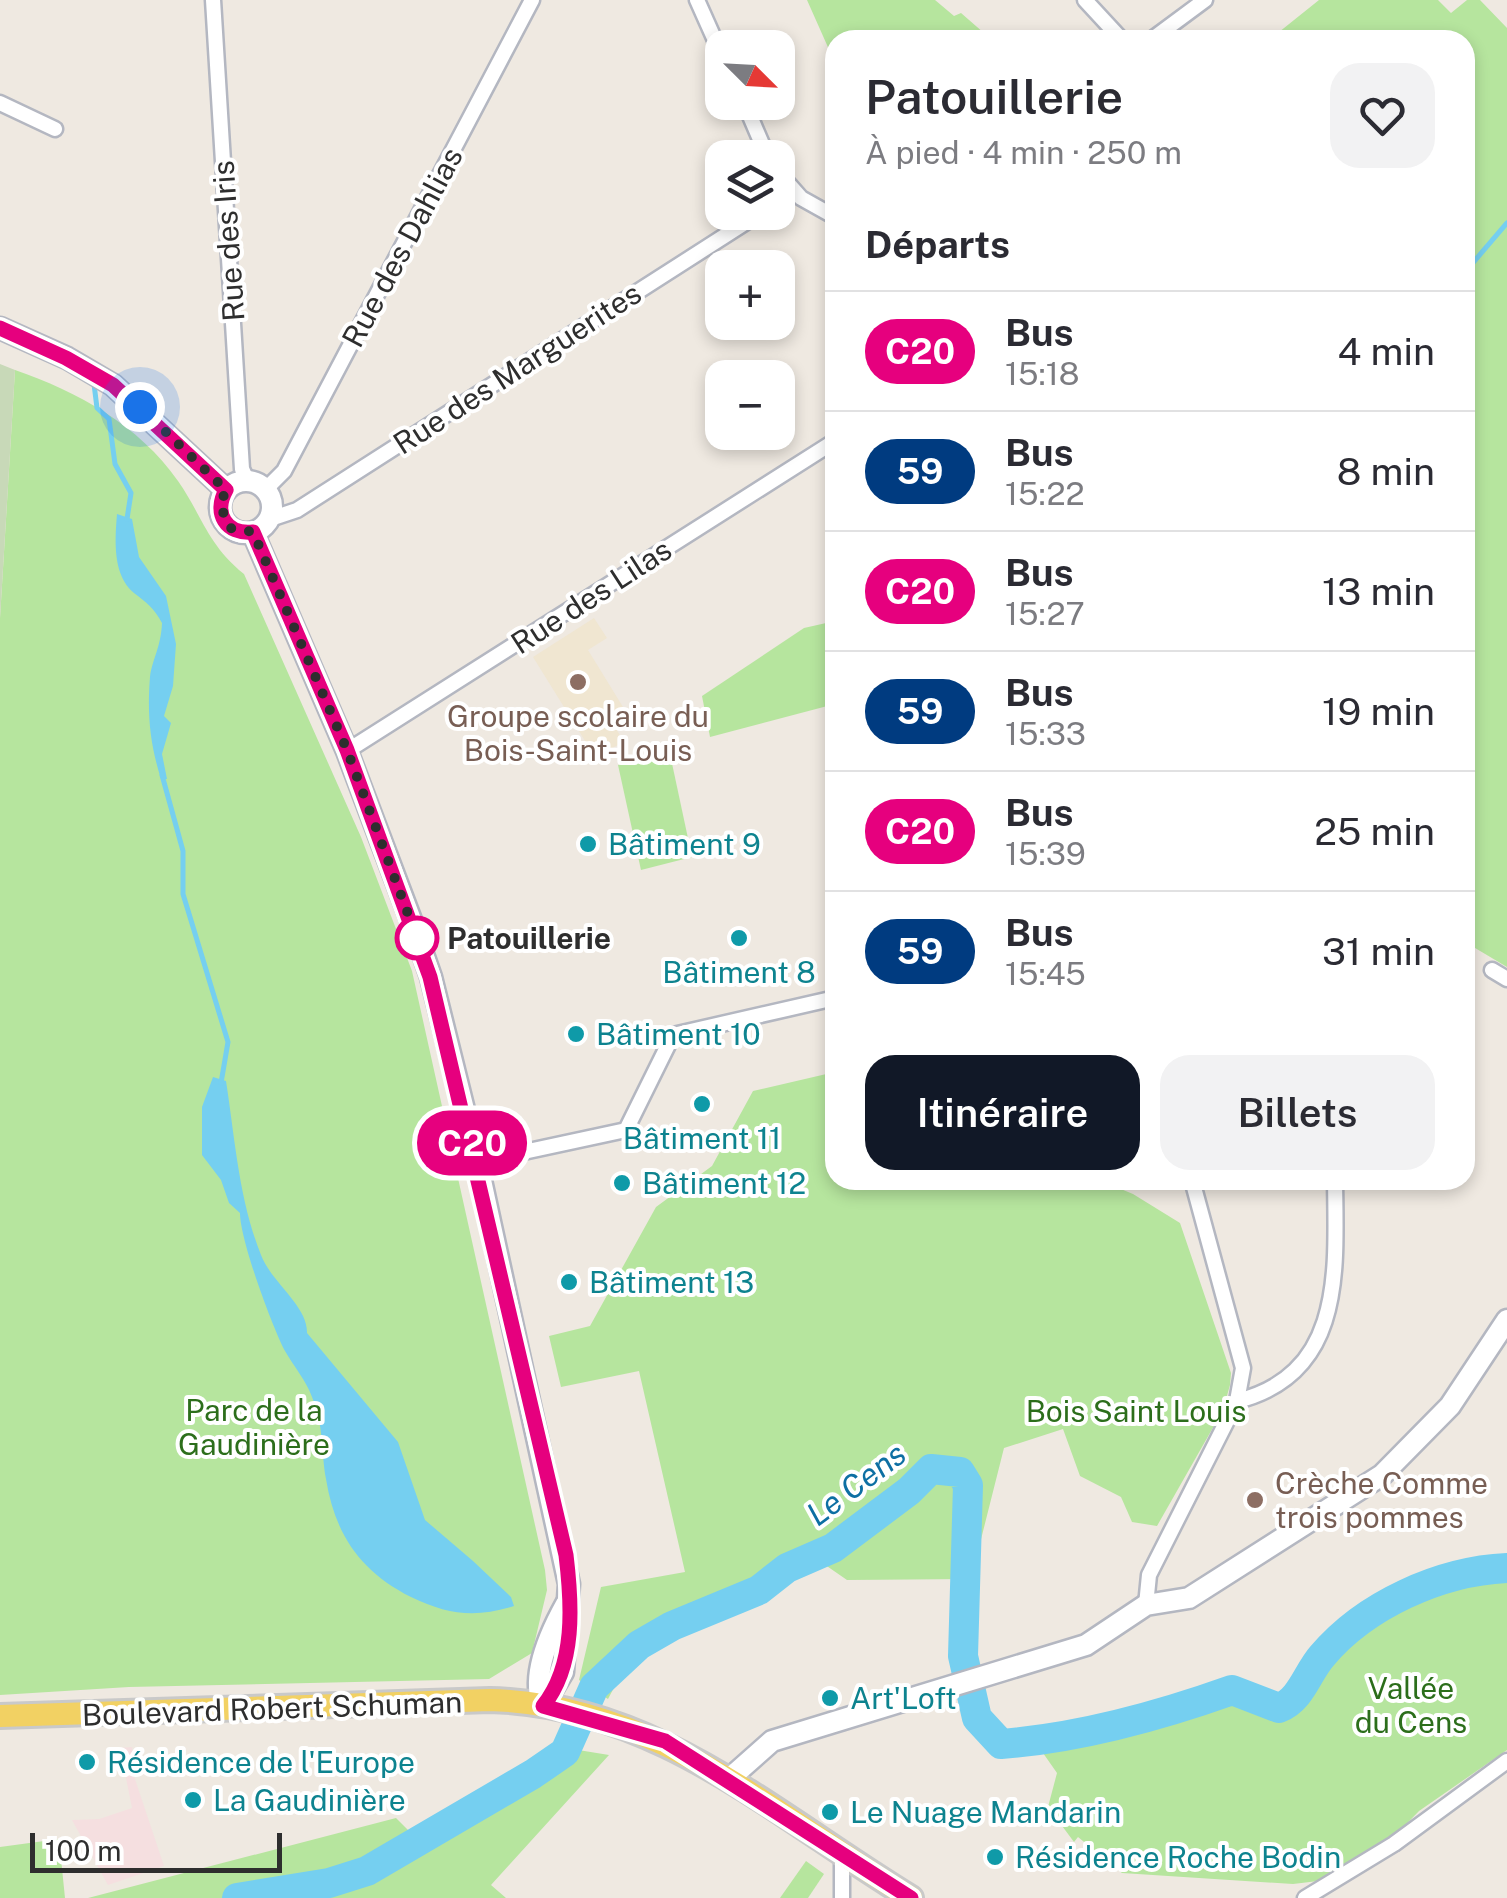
<!DOCTYPE html>
<html lang="fr">
<head>
<meta charset="utf-8">
<style>
  body { margin:0; font-family:"Public Sans",sans-serif; background:#f2f2f3; color:#2b2b33; height:100vh; display:flex; flex-direction:column; font-size:38px; white-space:nowrap }
  * { box-sizing:border-box; margin:0 }
  p { font-size:32px; color:#7c7c81 }
  .icon { flex:none; width:55px; height:55px; fill:none; stroke:currentColor; stroke-width:2; stroke-linecap:round; stroke-linejoin:round }
  .map { position:relative; flex:1; overflow:hidden }
  .drawer { position:absolute; left:825px; top:30px; width:650px; height:1160px; display:flex; flex-direction:column; background:#fff; border-radius:30px; box-shadow:0 5px 15px #0003 }
  .drawer>* { flex:none }
  .badge { padding:0 20px; border-radius:32px; font-size:35px; line-height:65px }
  .needle { width:65px; rotate:114deg }
  .fabs { position:absolute; left:705px; top:30px; display:grid; gap:20px }
  .fabs a { display:grid; place-items:center; width:90px; height:90px; border-radius:20px; background:#fff; box-shadow:0 5px 15px #0003; font-size:50px }
  .scale { position:absolute; left:30px; bottom:25px; width:252px; box-sizing:border-box; padding-left:10px; border:5px solid #2e2e2e; border-top:0; font-size:28px; line-height:35px; white-space:nowrap; color:#2e2e2e; -webkit-text-stroke:8px #fff; paint-order:stroke }
  .you { position:absolute; width:50px; height:50px; margin:-25px; border:8px solid #fff; border-radius:50%; background:#1a73e8; box-shadow:0 0 0 15px #1a73e833 }
  .map>.badge { position:absolute; translate:-50% -50%; box-shadow:0 0 0 5px #fff }
  h2 { padding:0 40px; font-size:38px; line-height:90px }
  .round { display:grid; place-items:center; flex:none; width:105px; height:105px; border-radius:30px; background:#f2f2f3 }
  .overview { display:flex; align-items:center; justify-content:space-between; height:170px; padding:0 40px }
  h1 { font-size:48px; font-weight:600; line-height:75px }
  .button { display:flex; gap:20px; margin-top:auto; padding:20px 40px }
  .button a { flex:1; height:115px; border-radius:30px; background:#111827; color:#fff; font-size:40px; font-weight:600; line-height:115px; text-align:center }
  .button a+a { background:#f2f2f3; color:#2b2b33 }
  ul { padding:0; list-style:none }
  li { display:flex; align-items:center; gap:30px; height:120px; padding:0 40px; border-top:2px solid #e1e1e2 }
  li div { flex:1 }
  li b { display:block; font-size:38px }
  li em { font-style:normal }
  li .badge { min-width:110px; font-weight:700; text-align:center }
  .map>svg:first-child { display:block }
  .education { fill:#f0e6d1 }
  .medical { fill:#f5dfe0 }
  .green { fill:#b6e59e }
  .cemetery { fill:#c8d9b8 }
  .water { fill:#75cff0 }
  .lines { fill:none; stroke-linecap:round; stroke-linejoin:round }
  .stream { stroke:#75cff0; stroke-width:5 }
  .river { stroke:#75cff0; stroke-width:30 }
  .street-casing { stroke:#b4b7c1; stroke-width:19 }
  .secondary-casing { stroke:#b4b7c1; stroke-width:25 }
  .primary-casing { stroke:#c9c9c9; stroke-width:28 }
  .street { stroke:#fff; stroke-width:14 }
  .secondary { stroke:#fff; stroke-width:20 }
  .primary { stroke:#f2d163; stroke-width:22 }
  .line-casing { stroke:#fff; stroke-width:22 }
  .line { stroke:#e6007e; stroke-width:15 }
  .walk { stroke:#2e2e2e; stroke-width:10; stroke-dasharray:0 18 }
  .education-dot { fill:#8d6e63; stroke:#fff; stroke-width:4 }
  .culture-dot { fill:#0f9aa8; stroke:#fff; stroke-width:4 }
  .stop-dot { fill:#fff; stroke:#e6007e; stroke-width:5 }
  .labels { text-anchor:middle; dominant-baseline:central; stroke-width:8; stroke-linejoin:round; paint-order:stroke }
  .street-label { font-size:30px; fill:#2e2e2e; stroke:#fff }
  .education-label { font-size:30px; fill:#785e54; stroke:#fff }
  .culture-label { font-size:30px; fill:#0d838f; stroke:#fff; text-anchor:start }
  .stop-label { font-size:30px; font-weight:bold; fill:#2e2e2e; stroke:#fff; text-anchor:start }
  .park-label { font-size:30px; fill:#2c6e1b; stroke:#fff }
  .water-label { font-size:32px; font-style:italic; fill:#0d6fa3; stroke:#fff }
</style>
</head>
<body>
<div class="map">
<svg width="1507" height="1898" viewBox="0 0 1507 1898">
  <rect width="100%" height="100%" fill="#efe9e1"/>
  <!-- education -->
  <path class="education" d="M594,618L607,638L588,650L623,707L609,717L624,742L595,757L533,657Z"/>
  <!-- medical -->
  <path class="medical" d="M132,1747L134,1776L164,1866L108,1885L72,1820L99,1819L132,1808L120,1748Z"/>
  <!-- green -->
  <g class="green">
    <path d="M807,0H935L954,16L961,13L992,40H835V63Z"/>
    <path d="M1319,0H1438L1451,13L1467,0H1480L1507,28V967L1465,942V40H1269Z"/>
    <path d="M15,370C78,392 139,425 178,481C203,517 207,544 244,574L361,837L412,971L545,1570L547,1590L532,1653L489,1679L129,1687L0,1695V618Z"/>
    <path d="M835,621V704L710,737L702,696L804,628Z"/>
    <path d="M670,754L692,857L641,870L618,765Z"/>
    <path d="M835,1072V1180H1099L1133,1194L1180,1223L1231,1373L1230,1385L1223,1410L1157,1526L1132,1522L1121,1497L1080,1476L1063,1429L1004,1448L971,1579L847,1580L821,1562L779,1579L737,1610L677,1629L659,1646L627,1663L608,1699L579,1680L601,1587L685,1572L639,1371L561,1387L549,1336L590,1326L656,1207L712,1166L753,1091Z"/>
    <path d="M1491,1575H1507V1750L1419,1811L1391,1840L1318,1881L1293,1884L1122,1873L1078,1837L1074,1842L1048,1807L1057,1773L1043,1753L1046,1748L1199,1708L1230,1694L1260,1709H1290L1331,1655L1373,1615L1410,1598Z"/>
    <path d="M566,1748L609,1755L491,1885L506,1898H88L396,1818L414,1836Z"/>
    <path d="M59,1839L65,1898H0V1847Z"/>
    <path d="M806,1861L824,1874L808,1898H780Z"/>
  </g>
  <!-- cemetery -->
  <path class="cemetery" d="M0,364L15,370L0,618Z"/>
  <!-- water -->
  <g class="water">
    <path d="M117,514L132,519L139,557L166,596L176,644L173,686L164,716L171,723L162,754L167,779H161C150,744 147,715 150,677C152,660 161,647 162,623C154,608 146,602 134,593C112,575 115,539 117,514Z"/>
    <path d="M213,1077L226,1081C235,1139 239,1200 261,1255C271,1282 308,1306 307,1333L398,1442L425,1520L473,1561L511,1597L514,1606C476,1618 448,1615 411,1597C361,1572 335,1535 326,1479C321,1451 324,1425 312,1397C306,1380 294,1367 285,1351C272,1326 240,1240 240,1213L229,1203L221,1180L202,1155V1107Z"/>
  </g>
  <g class="lines">
    <!-- stream -->
    <g class="stream">
      <path d="M1465,272L1507,223"/>
      <path d="M94,384L97,408L109,419L115,464L131,493L127,519"/>
      <path d="M162,775L183,851V894L228,1042L221,1083"/>
      <path d="M594,1687L598,1670"/>
    </g>
    <!-- river -->
    <path class="river" d="M237,1898L329,1883L367,1871L533,1774L565,1752L594,1687L639,1645L672,1626L759,1590L787,1568L833,1548L909,1491L931,1469L960,1472L968,1485L963,1656L977,1718L1001,1744C1079,1738 1159,1716 1232,1690L1279,1708C1301,1700 1307,1673 1322,1656C1365,1605 1440,1571 1507,1568"/>
    <defs>
      <g id="street">
        <path d="M213,0L242,469L247,480"/>
        <path d="M697,0L722,56"/>
        <path d="M1085,0L1122,40"/>
        <path d="M1151,40L1205,0"/>
        <path d="M744,102L768,158"/>
        <path d="M0,103L55,129"/>
        <path d="M778,172L801,198L835,217"/>
        <path d="M266,489L284,471L532,0"/>
        <path d="M270,519L297,510L762,212"/>
        <path d="M347,751L835,441"/>
        <path d="M1492,970L1507,979"/>
        <path d="M477,1162L626,1130L673,1035L835,998"/>
        <path d="M1237,1401C1345,1374 1336,1269 1335,1180"/>
        <path d="M1146,1605L1149,1575L1237,1401L1243,1368L1192,1180"/>
        <path d="M842,1853V1898"/>
        <path d="M1305,1898L1394,1844L1507,1761"/>
      </g>
      <g id="secondary">
        <path d="M0,328L67,358L113,385L226,490"/>
        <circle cx="246" cy="507" r="26"/>
        <path d="M253,533L347,751L414,928L431,977L477,1162L569,1584L563,1672L543,1705"/>
        <path d="M543,1705C530,1676 551,1631 566,1604"/>
        <path d="M728,1780L772,1741L1086,1645L1146,1605L1189,1598L1382,1475L1450,1406L1507,1320"/>
      </g>
      <path id="primary" d="M0,1716L490,1700C656,1704 776,1816 911,1898"/>
    </defs>
    <!-- street casing -->
    <use href="#street" class="street-casing"/>
    <!-- secondary casing -->
    <use href="#secondary" class="secondary-casing"/>
    <!-- primary casing -->
    <use href="#primary" class="primary-casing"/>
    <!-- street -->
    <use href="#street" class="street"/>
    <!-- secondary -->
    <use href="#secondary" class="secondary"/>
    <!-- primary -->
    <use href="#primary" class="primary"/>
  </g>
  <g class="lines">
    <defs>
      <path id="line" d="M0,328L66,358L113,385L226,490C213,513 226,535 253,532L347,750L430,977L566,1555C572,1604 576,1665 543,1706L665,1741L911,1898"/>
    </defs>
    <!-- line casing -->
    <use href="#line" class="line-casing"/>
    <!-- line -->
    <use href="#line" class="line"/>
    <!-- walk -->
    <path class="walk" d="M140,407L226,490L220,505L230,528L253,532L347,750L417,938"/>
  </g>
  <!-- markers -->
  <g class="education-dot">
    <circle cx="578" cy="682" r="10"/>
    <circle cx="1255" cy="1500" r="10"/>
  </g>
  <g class="culture-dot">
    <circle cx="588" cy="844" r="10"/>
    <circle cx="739" cy="938" r="10"/>
    <circle cx="576" cy="1034" r="10"/>
    <circle cx="702" cy="1104" r="10"/>
    <circle cx="622" cy="1183" r="10"/>
    <circle cx="569" cy="1282" r="10"/>
    <circle cx="830" cy="1698" r="10"/>
    <circle cx="87" cy="1762" r="10"/>
    <circle cx="193" cy="1800" r="10"/>
    <circle cx="830" cy="1812" r="10"/>
    <circle cx="995" cy="1857" r="10"/>
  </g>
  <circle class="stop-dot" cx="417" cy="938" r="20"/>
  <g class="labels">
    <!-- street labels -->
    <g class="street-label">
      <text transform="translate(228 241) rotate(-94)">Rue des Iris</text>
      <text transform="translate(402 247) rotate(-62)">Rue des Dahlias</text>
      <text transform="translate(517 368) rotate(-33)">Rue des Marguerites</text>
      <text transform="translate(591 596) rotate(-33)">Rue des Lilas</text>
      <text transform="translate(272 1708) rotate(-2)">Boulevard Robert Schuman</text>
    </g>
    <!-- education labels -->
    <g class="education-label">
      <text x="578" y="716">Groupe scolaire du<tspan x="578" dy="34">Bois-Saint-Louis</tspan></text>
      <text x="1275" y="1483" text-anchor="start">Crèche Comme<tspan x="1275" dy="34">trois pommes</tspan></text>
    </g>
    <!-- culture labels -->
    <g class="culture-label">
      <text x="608" y="844">Bâtiment 9</text>
      <text x="739" y="972" text-anchor="middle">Bâtiment 8</text>
      <text x="596" y="1034">Bâtiment 10</text>
      <text x="702" y="1138" text-anchor="middle">Bâtiment 11</text>
      <text x="642" y="1183">Bâtiment 12</text>
      <text x="589" y="1282">Bâtiment 13</text>
      <text x="850" y="1698">Art'Loft</text>
      <text x="107" y="1762">Résidence de l'Europe</text>
      <text x="213" y="1800">La Gaudinière</text>
      <text x="850" y="1812">Le Nuage Mandarin</text>
      <text x="1015" y="1857">Résidence Roche Bodin</text>
    </g>
    <!-- stop labels -->
    <g class="stop-label">
      <text x="447" y="938">Patouillerie</text>
    </g>
    <!-- park labels -->
    <g class="park-label">
      <text x="254" y="1410">Parc de la<tspan x="254" dy="34">Gaudinière</tspan></text>
      <text x="1136" y="1411">Bois Saint Louis</text>
      <text x="1411" y="1688">Vallée<tspan x="1411" dy="34">du Cens</tspan></text>
    </g>
    <!-- water labels -->
    <g class="water-label">
      <text transform="translate(856 1484) rotate(-37)">Le Cens</text>
    </g>
  </g>
</svg>
<div class="fabs">
<a><svg class="needle" viewBox="-14 -14 28 28"><path d="M0-13l5 13h-10z" fill="#e53935"/><path d="M0 13l5-13h-10z" fill="#7c7c81"/></svg></a>
<a><svg class="icon" aria-label="layers" viewBox="0 0 24 24"><path d="M12 4l9 5-9 5-9-5zM3 14l9 5 9-5"/></svg></a>
<a>+</a>
<a>−</a>
</div>
<div class="scale">100 m</div>
<div class="you" style="left:140px;top:407px"></div>
<b class="badge" style="left:472px;top:1143px;background:#e6007e;color:#fff">C20</b>
<section class="drawer">
<div class="overview"><div><h1>Patouillerie</h1><p>À pied · 4 min · 250 m</p></div><a class="round"><svg class="icon" aria-label="heart" viewBox="0 0 24 24"><path d="M12 20l-8-8c-3-5 5-10 8-4 3-6 11-1 8 4z"/></svg></a></div>
<h2>Départs</h2>
<ul>
<li><span class="badge" style="background:#e6007e;color:#fff">C20</span><div><b>Bus</b><p>15:18</p></div><em>4 min</em></li>
<li><span class="badge" style="background:#003b80;color:#fff">59</span><div><b>Bus</b><p>15:22</p></div><em>8 min</em></li>
<li><span class="badge" style="background:#e6007e;color:#fff">C20</span><div><b>Bus</b><p>15:27</p></div><em>13 min</em></li>
<li><span class="badge" style="background:#003b80;color:#fff">59</span><div><b>Bus</b><p>15:33</p></div><em>19 min</em></li>
<li><span class="badge" style="background:#e6007e;color:#fff">C20</span><div><b>Bus</b><p>15:39</p></div><em>25 min</em></li>
<li><span class="badge" style="background:#003b80;color:#fff">59</span><div><b>Bus</b><p>15:45</p></div><em>31 min</em></li>
</ul>
<div class="button"><a>Itinéraire</a><a>Billets</a></div>
</section>
</div>
</body>
</html>
